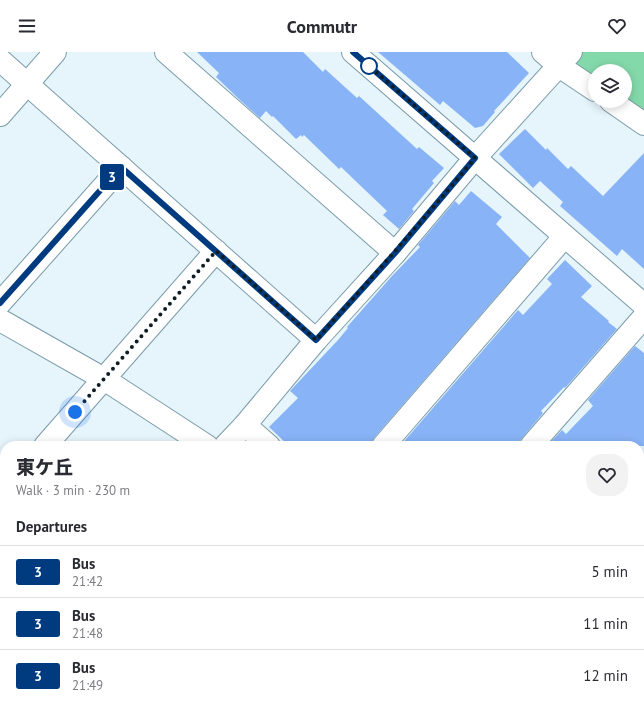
<!DOCTYPE html>
<html lang="en">
<head>
<meta charset="utf-8">
<style>
  body { margin:0; font-family:"PT Sans","Noto Sans JP",sans-serif; background:#f2f2f3; color:#2b2b33; height:100vh; display:flex; flex-direction:column; font-size:15px; white-space:nowrap }
  * { box-sizing:border-box; margin:0 }
  p { font-size:13px; color:#7c7c81 }
  .icon { flex:none; width:22px; height:22px; fill:none; stroke:currentColor; stroke-width:2; stroke-linecap:round; stroke-linejoin:round }
  .map { position:relative; flex:1; overflow:hidden }
  .side { position:absolute; left:0px; top:389px; width:644px; height:268px; display:flex; flex-direction:column; background:#fff; border-radius:16px 16px 0 0; box-shadow:0 2px 10px #0003 }
  .side>* { flex:none }
  .badge { padding:0 8px; border-radius:3px; font-size:14px; line-height:26px }
  .buttons { position:absolute; left:588px; top:12px; display:grid; gap:8px }
  .buttons a { display:grid; place-items:center; width:44px; height:44px; border-radius:50%; background:#fff; box-shadow:0 2px 10px #0003; font-size:20px }
  .you { position:absolute; width:20px; height:20px; margin:-10px; border:3px solid #fff; border-radius:50%; background:#1a73e8; box-shadow:0 0 0 6px #1a73e833 }
  .map>.badge { position:absolute; translate:-50% -50%; box-shadow:0 0 0 2px #fff }
  h2 { padding:0 16px; font-size:15px; line-height:36px }
  .round { display:grid; place-items:center; flex:none; width:42px; height:42px; border-radius:16px; background:#f2f2f3 }
  .summary { display:flex; align-items:center; justify-content:space-between; height:68px; padding:0 16px }
  h1 { font-size:19px; font-weight:800; line-height:30px }
  ul { padding:0; list-style:none }
  li { display:flex; align-items:center; gap:12px; height:52px; padding:0 16px; border-top:1px solid #e1e1e2 }
  li div { flex:1 }
  li b { display:block; font-size:15px }
  li em { font-style:normal }
  li .badge { min-width:44px; font-weight:700; text-align:center }
  header { display:flex; justify-content:space-between; align-items:center; height:52px; padding:0 16px; background:#fff; font-size:18px; font-weight:800 }
  .map>svg:first-child { display:block }
  .green { fill:#84d9aa }
  .building { fill:#88b3f6 }
  .lines { fill:none; stroke-linecap:round; stroke-linejoin:round }
  .minor-casing { stroke:#799ba9; stroke-width:24 }
  .minor { stroke:#fff; stroke-width:22 }
  .line-casing { stroke:#fff; stroke-width:9 }
  .line { stroke:#003b80; stroke-width:6 }
  .walk { stroke:#101d23; stroke-width:4; stroke-dasharray:0 7.2 }
  .stop-dot { fill:#fff; stroke:#003b80; stroke-width:2 }
</style>
</head>
<body>
<header><svg class="icon" aria-label="menu" viewBox="0 0 24 24"><path d="M4 6h16M4 12h16M4 18h16"/></svg>Commutr<svg class="icon" aria-label="heart" viewBox="0 0 24 24"><path d="M12 20l-8-8c-3-5 5-10 8-4 3-6 11-1 8 4z"/></svg></header>
<div class="map">
<svg width="644" height="657" viewBox="0 0 644 657">
  <rect width="100%" height="100%" fill="#e6f4fb"/>
  <!-- green -->
  <g class="green">
    <path d="M578,0H644V63L625,49V19H595V30L575,16L573,5Z"/>
    <path d="M5,451V533L0,539V456Z"/>
  </g>
  <!-- building -->
  <g class="building">
    <path d="M197,0H303L323,20L325,17L357,46L359,44L417,97L419,95L444,116L432,129L434,131L412,157L414,159L399,177L383,163L387,159L341,115L339,117L304,83L302,85L301,83L296,87L273,64L272,65L266,59L260,66L241,49L216,25L219,21Z"/>
    <path d="M378,0H507L529,21L494,59L495,60L483,74L475,76L443,49L440,53Z"/>
    <path d="M525,77L546,98L547,96L568,117L571,114L603,144L644,101V217L622,197L617,204L560,154L563,150L540,129L533,136L499,102Z"/>
    <path d="M471,139L502,165L496,172L530,206L374,386L371,394H289L269,375L298,346L290,339L338,288L348,276L347,275L392,224L420,195L418,193L455,149L459,153Z"/>
    <path d="M565,208L592,234L581,245L609,269L608,270L617,277L565,336L564,335L541,359L543,361L522,386L516,394H400L518,258L523,263L552,232L547,227Z"/>
    <path d="M635,294L644,301V394H551L549,392L562,378L566,382L593,354L588,348Z"/>
  </g>
  <g class="lines">
    <defs>
      <g id="minor">
        <path d="M166,0L395,201"/>
        <path d="M353,0L644,253"/>
        <path d="M543,0L559,14L595,38"/>
        <path d="M0,8L316,288"/>
        <path d="M611,49L644,72"/>
        <path d="M0,63L55,0"/>
        <path d="M0,251L121,115"/>
        <path d="M0,268L104,327L207,394"/>
        <path d="M245,373L269,394"/>
        <path d="M45,394L216,199"/>
        <path d="M225,394L245,373L316,288L395,201L475,106L571,0"/>
        <path d="M383,394L564,185"/>
        <path d="M531,394L644,265"/>
        <path d="M0,445L5,440"/>
        <path d="M639,445L644,439"/>
        <path d="M639,618L644,612"/>
        <path d="M0,651L5,645"/>
        <path d="M316,652L321,657"/>
        <path d="M565,652L571,657"/>
        <path d="M151,657L156,652"/>
        <path d="M453,657L457,652"/>
        <path d="M605,657L609,652"/>
      </g>
    </defs>
    <!-- minor casing -->
    <use href="#minor" class="minor-casing"/>
    <!-- minor -->
    <use href="#minor" class="minor"/>
  </g>
  <g class="lines">
    <defs>
      <path id="line" d="M0,251L121,115L316,288L395,201L475,106L353,0"/>
    </defs>
    <!-- line casing -->
    <use href="#line" class="line-casing"/>
    <!-- line -->
    <use href="#line" class="line"/>
    <!-- walk -->
    <path class="walk" d="M75,360L216,199L316,288C370,228 423,168 475,106L369,14"/>
  </g>
  <!-- markers -->
  <circle class="stop-dot" cx="369" cy="14" r="8"/>
</svg>
<div class="buttons">
<a><svg class="icon" aria-label="layers" viewBox="0 0 24 24"><path d="M12 4l9 5-9 5-9-5zM3 14l9 5 9-5"/></svg></a>
</div>
<div class="you" style="left:75px;top:360px"></div>
<b class="badge" style="left:112px;top:125px;background:#003b80;color:#fff">3</b>
<section class="side">
<div class="summary"><div><h1>東ケ丘</h1><p>Walk · 3 min · 230 m</p></div><a class="round"><svg class="icon" aria-label="heart" viewBox="0 0 24 24"><path d="M12 20l-8-8c-3-5 5-10 8-4 3-6 11-1 8 4z"/></svg></a></div>
<h2>Departures</h2>
<ul>
<li><span class="badge" style="background:#003b80;color:#fff">3</span><div><b>Bus</b><p>21:42</p></div><em>5 min</em></li>
<li><span class="badge" style="background:#003b80;color:#fff">3</span><div><b>Bus</b><p>21:48</p></div><em>11 min</em></li>
<li><span class="badge" style="background:#003b80;color:#fff">3</span><div><b>Bus</b><p>21:49</p></div><em>12 min</em></li>
</ul>
</section>
</div>
</body>
</html>
